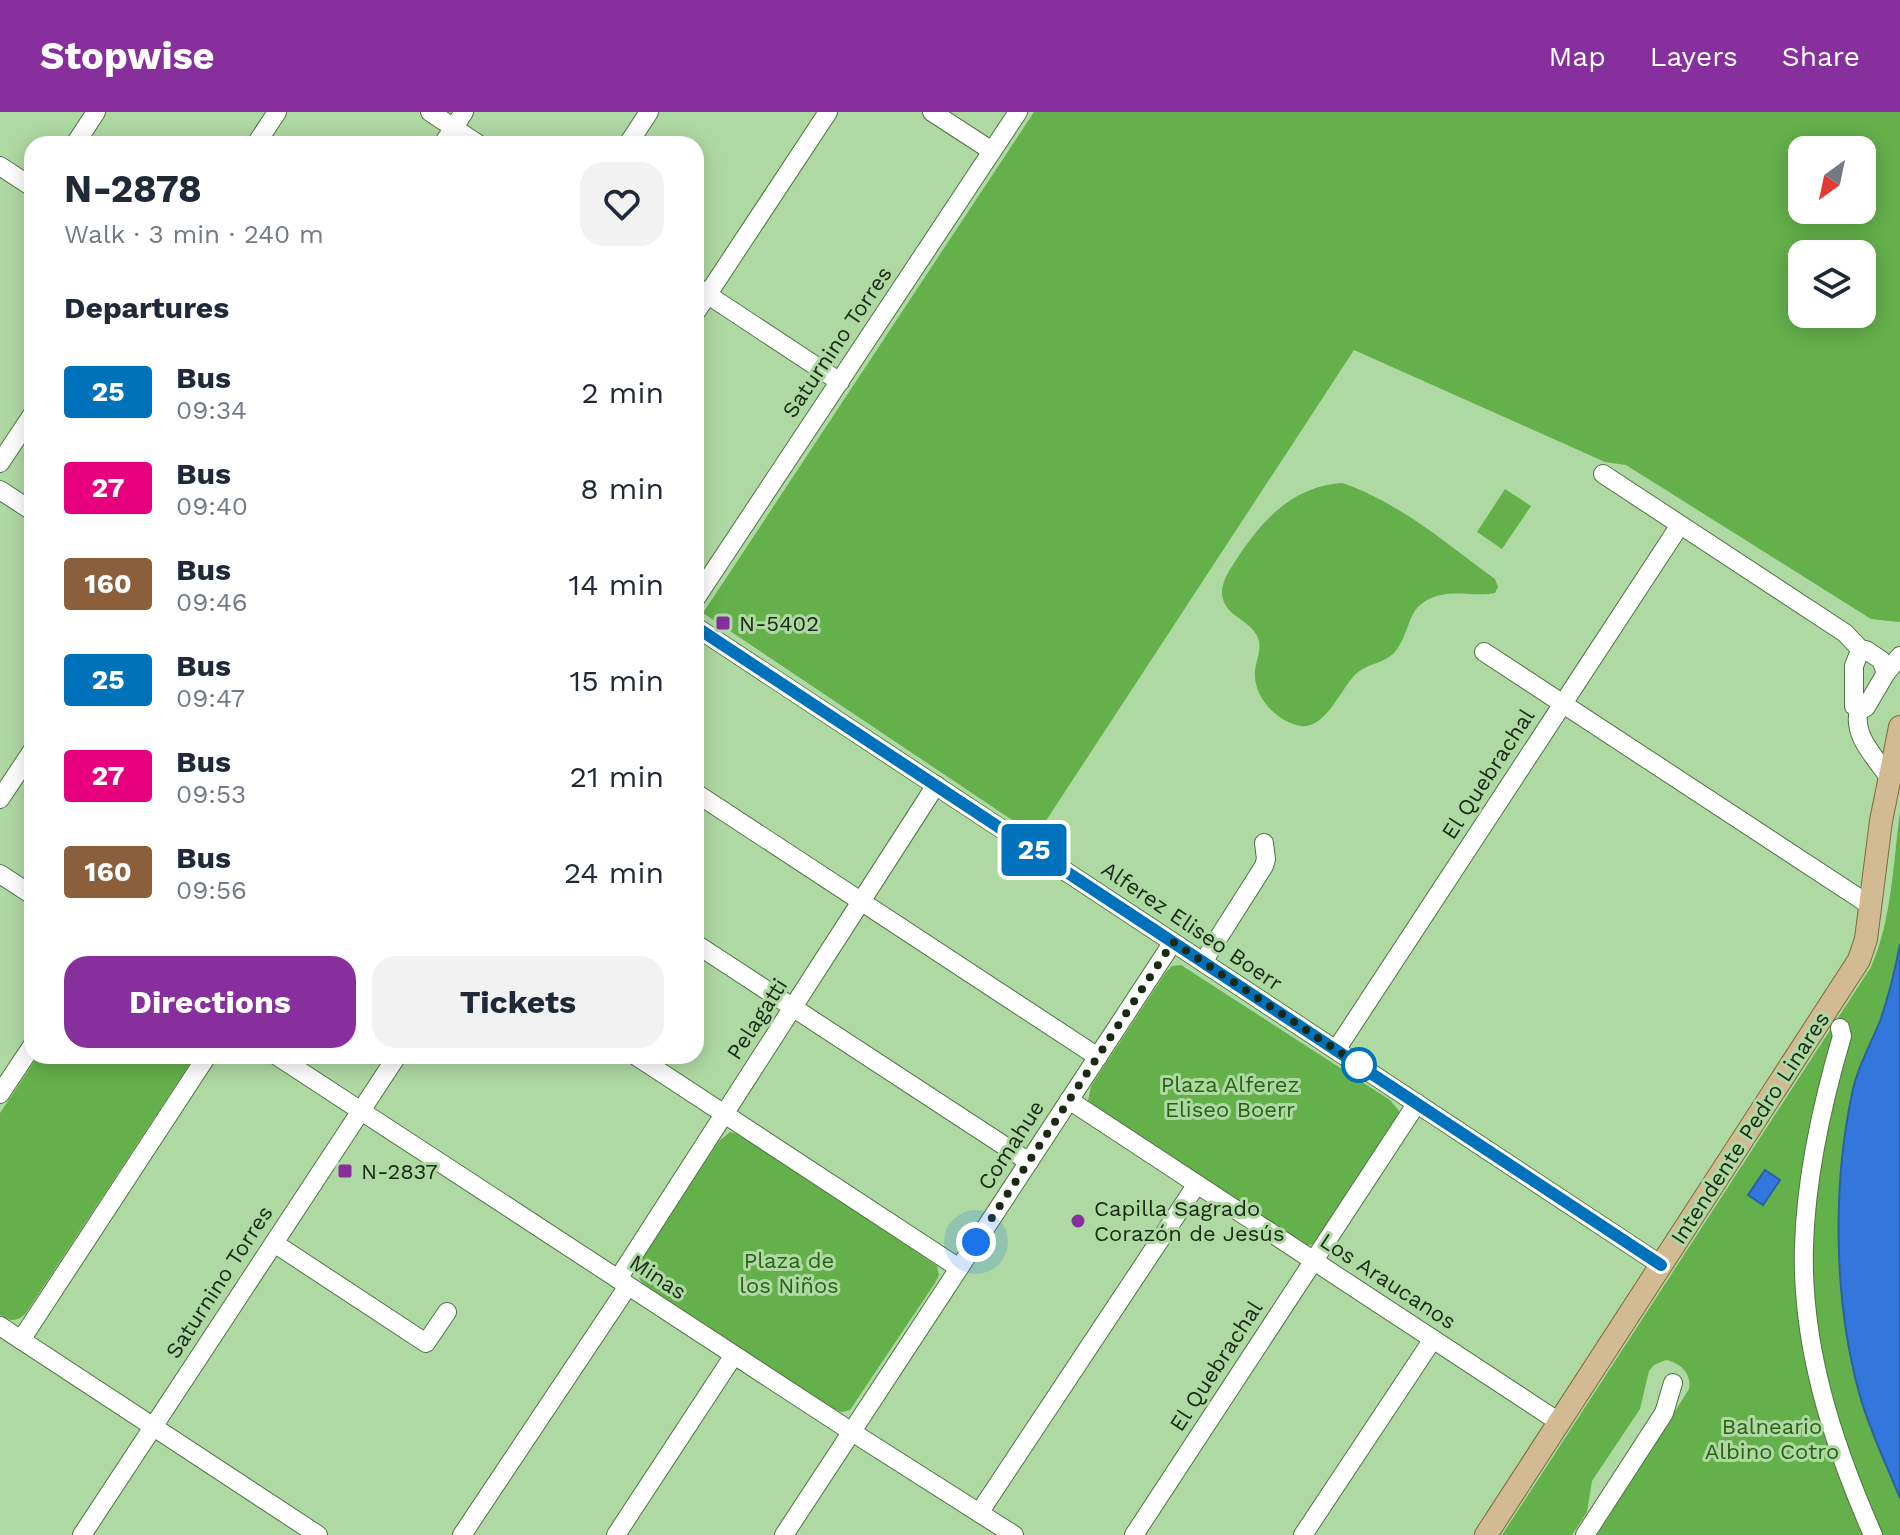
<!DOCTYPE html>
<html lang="en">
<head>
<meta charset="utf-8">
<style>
  body { margin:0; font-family:"Work Sans",sans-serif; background:#f2f2f3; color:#1f2937; height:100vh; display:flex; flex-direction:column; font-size:30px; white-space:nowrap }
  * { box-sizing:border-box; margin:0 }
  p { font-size:26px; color:#747a83 }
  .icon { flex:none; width:44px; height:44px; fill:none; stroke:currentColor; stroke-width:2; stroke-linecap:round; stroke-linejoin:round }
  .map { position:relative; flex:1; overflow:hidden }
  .side { position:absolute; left:24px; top:24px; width:680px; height:928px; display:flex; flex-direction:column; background:#fff; border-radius:24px; box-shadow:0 4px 20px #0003 }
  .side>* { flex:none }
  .badge { padding:0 16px; border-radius:6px; font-size:28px; line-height:52px }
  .needle { width:52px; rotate:213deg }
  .tools { position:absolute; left:1788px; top:24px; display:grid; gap:16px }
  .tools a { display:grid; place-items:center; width:88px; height:88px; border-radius:16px; background:#fff; box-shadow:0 4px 20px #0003; font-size:40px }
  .you { position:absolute; width:40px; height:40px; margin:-20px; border:6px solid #fff; border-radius:50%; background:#1a73e8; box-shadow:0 0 0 12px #1a73e833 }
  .map>.badge { position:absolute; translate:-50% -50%; box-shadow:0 0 0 4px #fff }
  h2 { padding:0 40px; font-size:30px; line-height:72px }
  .round { display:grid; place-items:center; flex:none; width:84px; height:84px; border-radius:24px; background:#f2f2f3 }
  .headline { display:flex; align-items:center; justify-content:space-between; height:136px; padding:0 40px }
  h1 { font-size:38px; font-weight:700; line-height:60px }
  .action { display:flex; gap:16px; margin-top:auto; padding:16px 40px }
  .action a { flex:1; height:92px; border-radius:24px; background:#862f9d; color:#fff; font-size:32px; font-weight:700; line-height:92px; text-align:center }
  .action a+a { background:#f2f2f3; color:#1f2937 }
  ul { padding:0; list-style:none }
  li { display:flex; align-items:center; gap:24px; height:96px; padding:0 40px }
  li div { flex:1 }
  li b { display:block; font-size:30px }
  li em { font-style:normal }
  li .badge { min-width:88px; font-weight:700; text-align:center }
  header { display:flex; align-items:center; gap:48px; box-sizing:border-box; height:112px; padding:0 40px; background:#862f9d; color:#fff }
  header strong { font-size:38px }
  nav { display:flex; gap:44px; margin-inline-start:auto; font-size:28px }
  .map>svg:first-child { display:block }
  .green { fill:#64b04b; fill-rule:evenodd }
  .water { fill:#3477dc; stroke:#2c60a0; stroke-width:2 }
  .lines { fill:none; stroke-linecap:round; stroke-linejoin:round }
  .minor-casing { stroke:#4e7442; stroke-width:20 }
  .major-casing { stroke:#7e6937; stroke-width:24 }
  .minor { stroke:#fff; stroke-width:18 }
  .major { stroke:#d2ba92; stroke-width:22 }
  .line-casing { stroke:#fff; stroke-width:18 }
  .line { stroke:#0072bc; stroke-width:12 }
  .walk { stroke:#192914; stroke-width:8; stroke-dasharray:0 14.4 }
  .poi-dot { fill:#862f9d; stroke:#afd9a3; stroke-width:3 }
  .stop-dot { fill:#fff; stroke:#0072bc; stroke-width:4 }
  .labels { text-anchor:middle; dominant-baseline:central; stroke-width:6; stroke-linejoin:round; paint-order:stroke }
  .street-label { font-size:22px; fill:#192914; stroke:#afd9a3 }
  .poi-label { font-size:22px; fill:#192914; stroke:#afd9a3; text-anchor:start }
  .park-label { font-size:22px; fill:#2a6016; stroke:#afd9a3 }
</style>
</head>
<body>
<header>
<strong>Stopwise</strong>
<nav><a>Map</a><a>Layers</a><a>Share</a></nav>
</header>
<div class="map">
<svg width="1900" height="1423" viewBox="0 0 1900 1423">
  <rect width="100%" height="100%" fill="#afd9a3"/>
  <!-- green -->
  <g class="green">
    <path d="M1034,0H1900V510L1871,507L1626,353L1605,350L1354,238L1036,724L703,501ZM1802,38H1862V98H1802ZM1802,142H1862V202H1802Z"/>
    <path d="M1342,371C1399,390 1447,432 1495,467L1498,475L1495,481C1471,486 1442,473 1419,494C1408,504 1407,527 1394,541C1383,552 1368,551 1357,561C1340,576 1325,622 1296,613C1273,606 1253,583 1255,559C1256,549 1261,539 1259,529C1254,508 1225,506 1222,483C1221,469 1231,456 1238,445C1263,407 1294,374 1342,371Z"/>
    <path d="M1505,377L1531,394L1502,437L1477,420Z"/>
    <path d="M1900,700V832L1885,894L1852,981L1846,1013L1840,1084V1155L1842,1189L1853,1252L1866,1304L1900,1386V1423H1597L1689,1277C1692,1261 1680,1251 1666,1248L1654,1253L1649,1259L1640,1297L1592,1369L1587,1400L1572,1423H1502L1871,855C1892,808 1893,751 1900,700Z"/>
    <path d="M1181,853L1390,988L1399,999V1004L1314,1132L1306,1134L1090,993L1088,989L1091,974L1166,860L1172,854Z"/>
    <path d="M38,944H195L26,1201C18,1210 10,1210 0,1203V1001Z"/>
    <path d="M730,1020L744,1024L937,1154L939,1163L935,1171L850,1298L842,1300L833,1297L645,1173C635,1165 637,1157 642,1146L719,1029Z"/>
  </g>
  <!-- water -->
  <g class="water">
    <path d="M1900,832V1386C1886,1352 1870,1319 1860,1284C1834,1191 1832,1077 1852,982C1857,956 1870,934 1880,909C1889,884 1895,858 1900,832Z"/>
    <path d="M1765,1058L1780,1068L1763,1093L1748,1083Z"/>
  </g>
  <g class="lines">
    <defs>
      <g id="minor">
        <path d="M430,0L478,32"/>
        <path d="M932,0L992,39"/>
        <path d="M75,32L96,0"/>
        <path d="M256,32L277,0"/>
        <path d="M443,32L464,0"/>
        <path d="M628,32L649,0"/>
        <path d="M0,54L32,75"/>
        <path d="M696,175L840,270"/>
        <path d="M696,200L828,0"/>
        <path d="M0,351L32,303"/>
        <path d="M1603,362L1845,521L1862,539"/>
        <path d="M0,378L32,399"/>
        <path d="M696,486L1018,0"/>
        <path d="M696,515L1661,1153"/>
        <path d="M1866,538L1881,548L1886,561L1866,595L1861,598L1854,594V554L1859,541Z"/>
        <path d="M1484,540L1871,794"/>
        <path d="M1886,561L1900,544"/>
        <path d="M1859,598C1852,623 1875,645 1888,664"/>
        <path d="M696,681L1098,945"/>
        <path d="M0,687L32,639"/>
        <path d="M0,762L32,783"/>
        <path d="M696,832L1029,1050"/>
        <path d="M1203,850L1264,754L1266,747L1264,731"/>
        <path d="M1840,916L1842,924C1822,992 1806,1063 1804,1134C1801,1235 1833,1332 1873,1423"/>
        <path d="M1336,938L1680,413"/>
        <path d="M277,944L852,1320L1014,1423"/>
        <path d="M636,944L959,1156"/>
        <path d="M0,982L32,934"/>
        <path d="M1069,988L1559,1310"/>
        <path d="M274,1131L426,1231L447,1200"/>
        <path d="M618,1167L936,673"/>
        <path d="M0,1214L318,1423"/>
        <path d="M21,1228L207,944"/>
        <path d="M979,1401L1197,1072"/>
        <path d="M82,1423L397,944"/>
        <path d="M462,1423L628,1174"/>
        <path d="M616,1423L734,1243"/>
        <path d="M784,1423L1173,830"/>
        <path d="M1134,1423L1417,991"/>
        <path d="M1303,1423L1433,1227"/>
        <path d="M1585,1423L1664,1301L1673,1271"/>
      </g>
      <path id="major" d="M1486,1423L1859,848L1866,827L1881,709L1900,615"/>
    </defs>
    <!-- minor casing -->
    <use href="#minor" class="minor-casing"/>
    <!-- major casing -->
    <use href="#major" class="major-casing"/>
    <!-- minor -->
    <use href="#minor" class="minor"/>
    <!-- major -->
    <use href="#major" class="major"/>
  </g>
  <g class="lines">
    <defs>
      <path id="line" d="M696,515L1661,1153"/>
    </defs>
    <!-- line casing -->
    <use href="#line" class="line-casing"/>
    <!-- line -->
    <use href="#line" class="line"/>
    <!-- walk -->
    <path class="walk" d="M976,1130L1173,830L1359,953"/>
  </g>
  <!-- markers -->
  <g class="poi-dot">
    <rect x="715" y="503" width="16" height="16" rx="4"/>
    <rect x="337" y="1051" width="16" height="16" rx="4"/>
    <circle cx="1078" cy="1109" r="8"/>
  </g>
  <circle class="stop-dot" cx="1359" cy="953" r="16"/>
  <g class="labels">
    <!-- street labels -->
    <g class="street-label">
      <text transform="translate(837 230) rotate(-56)">Saturnino Torres</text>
      <text transform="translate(1488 662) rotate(-57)">El Quebrachal</text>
      <text transform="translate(1192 814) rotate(34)">Alferez Eliseo Boerr</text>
      <text transform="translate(757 907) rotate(-57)">Pelagatti</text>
      <text transform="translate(1750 1016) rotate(-57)">Intendente Pedro Linares</text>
      <text transform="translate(1011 1033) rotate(-57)">Comahue</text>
      <text transform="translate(658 1165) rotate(33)">Minas</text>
      <text transform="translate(1388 1169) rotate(33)">Los Araucanos</text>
      <text transform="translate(219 1170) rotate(-57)">Saturnino Torres</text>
      <text transform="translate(1216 1254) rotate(-57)">El Quebrachal</text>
    </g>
    <!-- poi labels -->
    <g class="poi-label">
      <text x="739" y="511">N-5402</text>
      <text x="361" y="1059">N-2837</text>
      <text x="1094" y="1096">Capilla Sagrado<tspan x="1094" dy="25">Corazón de Jesús</tspan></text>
    </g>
    <!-- park labels -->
    <g class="park-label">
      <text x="1230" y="972">Plaza Alferez<tspan x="1230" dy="25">Eliseo Boerr</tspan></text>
      <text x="789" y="1148">Plaza de<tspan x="789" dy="25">los Niños</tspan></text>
      <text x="1772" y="1314">Balneario<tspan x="1772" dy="25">Albino Cotro</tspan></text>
    </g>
  </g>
</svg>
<div class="tools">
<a><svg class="needle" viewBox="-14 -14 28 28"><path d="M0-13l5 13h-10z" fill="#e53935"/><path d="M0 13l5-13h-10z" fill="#747a83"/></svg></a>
<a><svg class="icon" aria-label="layers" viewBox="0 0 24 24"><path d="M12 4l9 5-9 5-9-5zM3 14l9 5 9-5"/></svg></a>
</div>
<div class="you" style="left:976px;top:1130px"></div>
<b class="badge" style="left:1034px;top:738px;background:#0072bc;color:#fff">25</b>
<section class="side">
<div class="headline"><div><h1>N-2878</h1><p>Walk · 3 min · 240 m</p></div><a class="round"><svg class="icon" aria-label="heart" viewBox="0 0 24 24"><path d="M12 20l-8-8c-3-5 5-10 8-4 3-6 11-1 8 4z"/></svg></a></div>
<h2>Departures</h2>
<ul>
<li><span class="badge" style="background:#0072bc;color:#fff">25</span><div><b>Bus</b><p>09:34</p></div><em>2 min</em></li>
<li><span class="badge" style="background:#e6007e;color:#fff">27</span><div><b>Bus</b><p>09:40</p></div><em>8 min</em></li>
<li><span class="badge" style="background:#8b5e3c;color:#fff">160</span><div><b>Bus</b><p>09:46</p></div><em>14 min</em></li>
<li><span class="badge" style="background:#0072bc;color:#fff">25</span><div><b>Bus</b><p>09:47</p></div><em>15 min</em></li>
<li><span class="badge" style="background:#e6007e;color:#fff">27</span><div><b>Bus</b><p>09:53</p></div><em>21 min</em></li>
<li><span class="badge" style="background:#8b5e3c;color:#fff">160</span><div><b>Bus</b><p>09:56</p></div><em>24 min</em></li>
</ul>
<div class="action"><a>Directions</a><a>Tickets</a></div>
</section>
</div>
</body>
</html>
